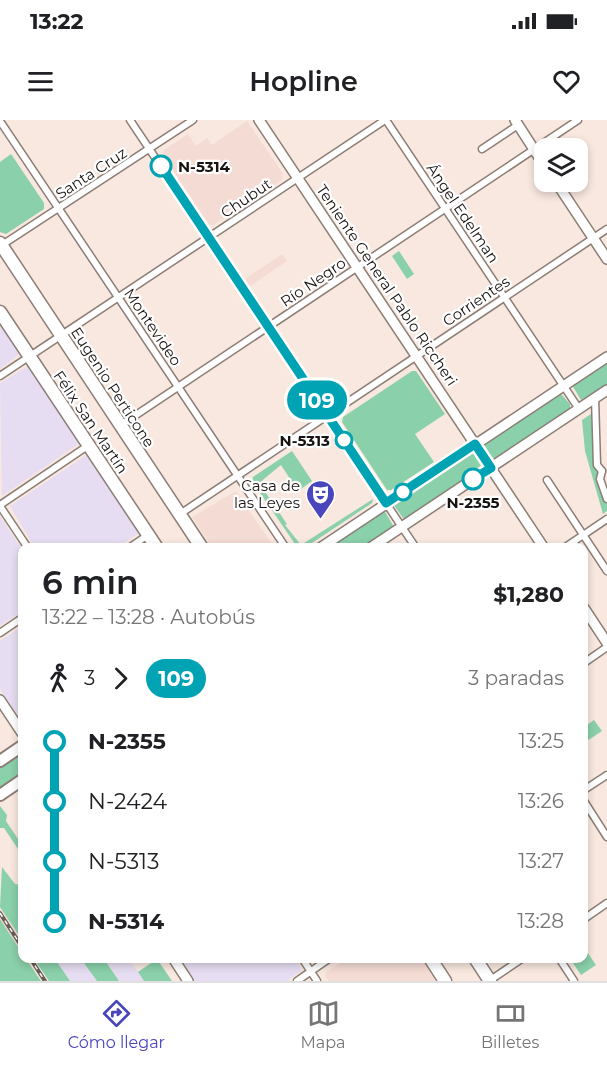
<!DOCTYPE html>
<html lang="es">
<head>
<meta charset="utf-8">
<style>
  body { margin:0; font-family:Montserrat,sans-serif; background:#f6f6f6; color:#202124; height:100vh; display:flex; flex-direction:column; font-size:22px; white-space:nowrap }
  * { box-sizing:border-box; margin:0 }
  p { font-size:20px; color:#757577 }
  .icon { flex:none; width:33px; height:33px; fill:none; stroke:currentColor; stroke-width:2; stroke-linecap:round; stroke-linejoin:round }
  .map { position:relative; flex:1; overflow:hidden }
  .side { position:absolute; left:18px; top:423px; width:570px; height:420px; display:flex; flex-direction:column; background:#fff; border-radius:12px; box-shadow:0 3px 9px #0003 }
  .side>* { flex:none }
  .badge { padding:0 12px; border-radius:20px; font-size:21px; line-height:39px }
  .tools { position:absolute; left:534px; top:18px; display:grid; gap:12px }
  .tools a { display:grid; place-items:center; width:54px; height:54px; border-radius:12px; background:#fff; box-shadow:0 3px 9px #0003; font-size:30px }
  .map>.badge { position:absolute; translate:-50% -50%; box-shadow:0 0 0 3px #fff }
  .legs { display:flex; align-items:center; gap:9px; height:66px; padding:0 24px; font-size:20px }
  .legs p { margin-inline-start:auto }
  .headline { display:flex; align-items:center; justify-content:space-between; height:102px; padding:0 24px }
  h1 { font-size:33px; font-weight:600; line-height:45px }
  ul { padding:0 24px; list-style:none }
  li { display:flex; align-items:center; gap:21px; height:60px; font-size:22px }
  li i { display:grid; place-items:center; width:9px; height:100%; margin:0 8px; background:currentColor }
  li i::after { content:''; width:15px; height:15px; margin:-8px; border:4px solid; border-radius:50%; background:#fff }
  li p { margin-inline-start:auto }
  li:first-child i { background:linear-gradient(#0000 50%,currentColor 0) }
  li:last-child i { background:linear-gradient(currentColor 50%,#0000 0) }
  .status { display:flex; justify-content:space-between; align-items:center; height:42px; padding:0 30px; background:#fff; direction:ltr }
  .status svg { height:16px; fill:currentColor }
  header { display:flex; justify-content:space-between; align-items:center; height:78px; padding:0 24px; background:#fff; font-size:27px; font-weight:600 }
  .menu { display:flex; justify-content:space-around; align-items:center; height:84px; border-top:2px solid #e0e0e0; background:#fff; font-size:16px; color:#757577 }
  .menu a { display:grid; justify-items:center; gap:3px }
  .menu .on { color:#4945bc }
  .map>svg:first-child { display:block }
  .commercial { fill:#e6ddf2 }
  .built { fill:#f3dbce }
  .education { fill:#f4dbd3 }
  .green { fill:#8ad0aa }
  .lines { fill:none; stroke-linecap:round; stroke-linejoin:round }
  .street-casing { stroke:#8c7d75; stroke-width:9 }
  .secondary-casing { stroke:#8c7d75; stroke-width:12 }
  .primary-casing { stroke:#8c7d75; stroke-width:14 }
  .highway-casing { stroke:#8c7d75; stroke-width:15 }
  .street { stroke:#fff; stroke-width:6 }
  .secondary { stroke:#fff; stroke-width:9 }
  .primary { stroke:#fff; stroke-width:10 }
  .highway { stroke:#fff; stroke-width:12 }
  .rail-casing { stroke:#665d58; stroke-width:4 }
  .rail { stroke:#fff; stroke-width:1.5; stroke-dasharray:4.5; stroke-linecap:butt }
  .line-1-casing { stroke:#fff; stroke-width:14 }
  .line-1 { stroke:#00a3b4; stroke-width:9 }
  .stop-1-dot { fill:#fff; stroke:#00a3b4; stroke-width:3 }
  .labels { text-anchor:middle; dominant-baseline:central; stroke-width:4.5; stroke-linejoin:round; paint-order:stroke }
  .stop-label { font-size:15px; font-weight:bold; fill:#181310; stroke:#fff; text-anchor:start }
  .street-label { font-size:15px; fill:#181310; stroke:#fff }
  .poi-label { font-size:15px; fill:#181310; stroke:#fff; text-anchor:end }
</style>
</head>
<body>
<div class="status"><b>13:22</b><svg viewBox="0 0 49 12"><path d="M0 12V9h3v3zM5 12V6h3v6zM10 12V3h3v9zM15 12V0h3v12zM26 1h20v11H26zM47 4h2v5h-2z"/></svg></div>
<header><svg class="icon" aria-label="menu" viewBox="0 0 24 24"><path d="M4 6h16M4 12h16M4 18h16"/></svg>Hopline<svg class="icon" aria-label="heart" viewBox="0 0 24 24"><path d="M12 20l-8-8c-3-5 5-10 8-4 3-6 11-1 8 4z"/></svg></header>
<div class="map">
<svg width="607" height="861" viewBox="0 0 607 861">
  <rect width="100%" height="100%" fill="#f8e8df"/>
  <!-- commercial -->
  <g class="commercial">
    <path d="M0,201L21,233L0,249Z"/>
    <path d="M28,246L80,323L2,376L0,263Z"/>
    <path d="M88,334L139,413L118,427L35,428L10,386Z"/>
    <path d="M0,396L22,429V491L0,506Z"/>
    <path d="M22,506V505V602L0,569V521Z"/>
    <path d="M55,839H81L97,861H70Z"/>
    <path d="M104,839H129L144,861H119Z"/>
    <path d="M180,839H295L302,850L287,861H195Z"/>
  </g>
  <!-- built -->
  <path class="built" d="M0,787L22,820V833L0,799Z"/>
  <!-- education -->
  <g class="education">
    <path d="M247,1L283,54L282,60L213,105L208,104L163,35L164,30L188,14L196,26L207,18L212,25Z"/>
    <path d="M282,134L287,141L250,166L245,159Z"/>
    <path d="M236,371L252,395L274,427H212L192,397Z"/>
    <path d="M421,838L435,861H329L325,856L326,852L347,839Z"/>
  </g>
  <!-- green -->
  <g class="green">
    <path d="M11,34L44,83V89L6,114L0,112V42Z"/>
    <path d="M399,131L414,154L407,159L392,136Z"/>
    <path d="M607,241V265L581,280L572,265Z"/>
    <path d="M412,251H416L445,294L415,314L434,342L391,370H387L342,302L343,297Z"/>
    <path d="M560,273L570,284V289L497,338H491L484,324Z"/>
    <path d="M591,294L595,349L607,366V391L603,394L585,331L582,300Z"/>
    <path d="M292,331L312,361L298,371L281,345L259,363L287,404L285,405L301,425L373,379L372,383L306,427H297L252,361L253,357Z"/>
    <path d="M474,331L483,347L405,400L403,398L393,384Z"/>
    <path d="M384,390L394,407L364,427L325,428Z"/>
    <path d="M594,600L602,611L584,623V607Z"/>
    <path d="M22,630V656L0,671V645Z"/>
    <path d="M0,686L7,695L6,701L22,725V735L4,708H0Z"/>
    <path d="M2,747L15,764L22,765V820L0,787Z"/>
    <path d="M0,799L22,833V838L26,839L41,861H0Z"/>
    <path d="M586,830L596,845L581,855L571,840L584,838Z"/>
    <path d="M34,839H55L70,861H49Z"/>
    <path d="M81,839H104L119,861H97Z"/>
    <path d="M157,839L172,861H144L138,852Z"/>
  </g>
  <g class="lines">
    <defs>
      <g id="street">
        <path d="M130,0L416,428"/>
        <path d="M386,0L579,289"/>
        <path d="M0,1L286,428"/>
        <path d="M482,29L518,5"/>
        <path d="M2,125L193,0"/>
        <path d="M0,256L385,0"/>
        <path d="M595,278L597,345L602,351"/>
        <path d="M121,305L578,0"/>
        <path d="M602,351L600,359L607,379"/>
        <path d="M547,360L607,451"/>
        <path d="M0,385L89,325"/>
        <path d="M0,386L28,428"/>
        <path d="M180,394L607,109"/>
        <path d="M129,428L148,415"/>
        <path d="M564,428L607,399"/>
        <path d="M0,513L22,498"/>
        <path d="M584,543L607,527"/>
        <path d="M584,670L607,655"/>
        <path d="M584,681L607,717"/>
        <path d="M584,799L607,783"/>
        <path d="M302,838L317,861"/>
        <path d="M559,838L574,861"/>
        <path d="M297,861L330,838"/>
        <path d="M489,861L523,838"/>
      </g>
      <g id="secondary">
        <path d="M259,0L544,428"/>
        <path d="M515,0L544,45"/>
        <path d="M556,62L607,139"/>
        <path d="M320,428L607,237"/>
        <path d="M370,428L607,270"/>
        <path d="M584,488L607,523"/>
        <path d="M0,580L22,613"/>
        <path d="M173,838L188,861"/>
      </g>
      <g id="primary">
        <path d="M0,641L22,626"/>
        <path d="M0,675L22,660"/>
      </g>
      <g id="highway">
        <path d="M0,123L202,428"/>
        <path d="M0,192L157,428"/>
        <path d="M430,838L445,861"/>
        <path d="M475,838L490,861"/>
      </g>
    </defs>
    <!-- street casing -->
    <use href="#street" class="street-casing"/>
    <!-- secondary casing -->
    <use href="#secondary" class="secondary-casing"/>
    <!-- primary casing -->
    <use href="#primary" class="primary-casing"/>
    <!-- highway casing -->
    <use href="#highway" class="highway-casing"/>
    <!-- street -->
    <use href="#street" class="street"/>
    <!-- secondary -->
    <use href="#secondary" class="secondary"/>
    <!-- primary -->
    <use href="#primary" class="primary"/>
    <!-- highway -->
    <use href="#highway" class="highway"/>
    <defs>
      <g id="rail">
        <path d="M0,793L22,827"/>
        <path d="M30,838L45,861"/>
      </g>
    </defs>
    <!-- rail casing -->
    <use href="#rail" class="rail-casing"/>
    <!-- rail -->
    <use href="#rail" class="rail"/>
  </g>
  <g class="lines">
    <defs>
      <path id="line-1" d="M161,46L386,383L475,324L491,348L473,359"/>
    </defs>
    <!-- line-1 casing -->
    <use href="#line-1" class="line-1-casing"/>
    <!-- line-1 -->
    <use href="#line-1" class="line-1"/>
  </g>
  <!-- icons -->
  <defs>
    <symbol id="theatre-pin" viewBox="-11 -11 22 30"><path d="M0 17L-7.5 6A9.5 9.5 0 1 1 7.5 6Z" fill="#4945bc" stroke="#fff"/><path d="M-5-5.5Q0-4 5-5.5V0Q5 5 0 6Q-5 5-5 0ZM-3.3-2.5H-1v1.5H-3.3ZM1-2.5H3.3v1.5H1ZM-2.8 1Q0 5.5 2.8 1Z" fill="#fff"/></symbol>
  </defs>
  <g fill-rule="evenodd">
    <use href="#theatre-pin" x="304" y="358" width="33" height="45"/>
  </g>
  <!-- markers -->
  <g class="stop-1-dot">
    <circle cx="161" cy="46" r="10"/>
    <circle cx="344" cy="320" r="8"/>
    <circle cx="473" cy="359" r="10"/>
    <circle cx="403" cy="372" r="8"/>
  </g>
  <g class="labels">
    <!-- stop labels -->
    <g class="stop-label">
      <text x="178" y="46">N-5314</text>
      <text x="330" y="320" text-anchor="end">N-5313</text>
      <text x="473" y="382" text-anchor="middle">N-2355</text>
    </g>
    <!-- street labels -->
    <g class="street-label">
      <text transform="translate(91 53) rotate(-33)">Santa Cruz</text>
      <text transform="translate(246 78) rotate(-34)">Chubut</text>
      <text transform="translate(463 93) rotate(56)">Ángel Edelman</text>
      <text transform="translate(313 162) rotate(-34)">Río Negro</text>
      <text transform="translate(387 165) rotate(56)">Teniente General Pablo Riccheri</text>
      <text transform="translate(476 181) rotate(-34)">Corrientes</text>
      <text transform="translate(153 207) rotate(56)">Montevideo</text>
      <text transform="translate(113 267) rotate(57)">Eugenio Perticone</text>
      <text transform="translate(91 302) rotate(56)">Félix San Martín</text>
    </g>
    <!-- poi labels -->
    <g class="poi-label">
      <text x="300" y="365">Casa de<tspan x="300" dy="17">las Leyes</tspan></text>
    </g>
  </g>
</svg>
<div class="tools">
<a><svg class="icon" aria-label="layers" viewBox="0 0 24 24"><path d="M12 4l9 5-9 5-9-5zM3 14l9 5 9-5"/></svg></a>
</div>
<b class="badge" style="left:317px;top:280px;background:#00a3b4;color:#fff">109</b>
<section class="side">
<div class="headline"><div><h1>6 min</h1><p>13:22 – 13:28 · Autobús</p></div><b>$1,280</b></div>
<div class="legs"><svg class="icon" aria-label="walk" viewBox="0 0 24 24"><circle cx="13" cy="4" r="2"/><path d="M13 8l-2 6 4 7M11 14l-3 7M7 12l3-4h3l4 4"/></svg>3<svg class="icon" aria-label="forward" viewBox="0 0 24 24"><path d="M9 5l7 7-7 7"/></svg><b class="badge" style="background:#00a3b4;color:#fff">109</b><p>3 paradas</p></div>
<ul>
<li><i style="color:#00a3b4"></i><b>N-2355</b><p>13:25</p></li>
<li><i style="color:#00a3b4"></i><span>N-2424</span><p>13:26</p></li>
<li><i style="color:#00a3b4"></i><span>N-5313</span><p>13:27</p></li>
<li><i style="color:#00a3b4"></i><b>N-5314</b><p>13:28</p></li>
</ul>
</section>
</div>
<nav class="menu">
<a class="on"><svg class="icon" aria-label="directions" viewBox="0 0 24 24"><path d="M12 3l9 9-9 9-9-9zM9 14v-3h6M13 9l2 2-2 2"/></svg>Cómo llegar</a>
<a><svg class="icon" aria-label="map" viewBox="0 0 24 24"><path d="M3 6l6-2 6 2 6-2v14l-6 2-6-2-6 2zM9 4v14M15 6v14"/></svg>Mapa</a>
<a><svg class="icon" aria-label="tickets" viewBox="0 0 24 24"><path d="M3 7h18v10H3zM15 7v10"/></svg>Billetes</a>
</nav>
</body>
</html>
